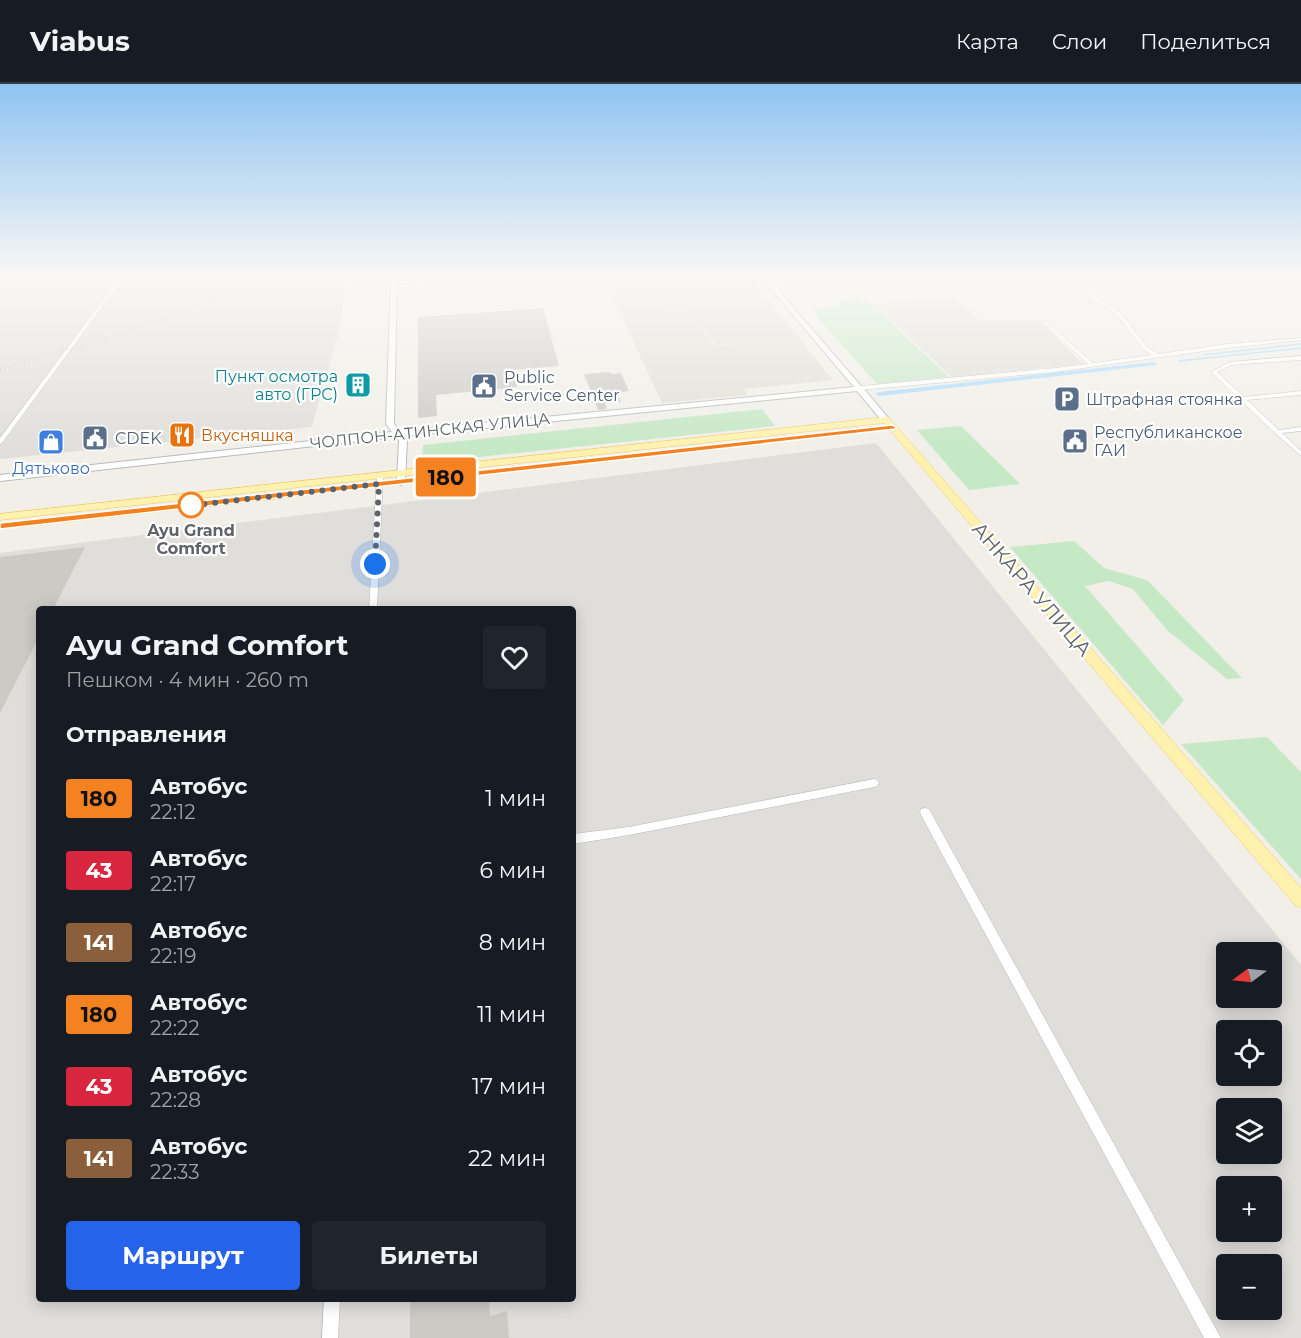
<!DOCTYPE html>
<html lang="ru">
<head>
<meta charset="utf-8">
<style>
  body { margin:0; font-family:Montserrat,sans-serif; background:#20242c; color:#f1f3f6; height:100vh; display:flex; flex-direction:column; font-size:22px; white-space:nowrap }
  * { box-sizing:border-box; margin:0 }
  p { font-size:20px; color:#9ea1a6 }
  .icon { flex:none; width:33px; height:33px; fill:none; stroke:currentColor; stroke-width:2; stroke-linecap:round; stroke-linejoin:round }
  .map { position:relative; flex:1; overflow:hidden }
  .sheet { position:absolute; left:36px; top:522px; width:540px; height:696px; display:flex; flex-direction:column; background:#171b24; border-radius:6px; box-shadow:0 3px 15px #0003 }
  .sheet>* { flex:none }
  .badge { padding:0 12px; border-radius:4px; font-size:21px; line-height:39px }
  .needle { width:39px; rotate:255deg }
  .buttons { position:absolute; left:1216px; top:858px; display:grid; gap:12px }
  .buttons a { display:grid; place-items:center; width:66px; height:66px; border-radius:6px; background:#171b24; box-shadow:0 3px 15px #0003; font-size:30px }
  .you { position:absolute; width:30px; height:30px; margin:-15px; border:4px solid #fff; border-radius:50%; background:#1a73e8; box-shadow:0 0 0 9px #1a73e833 }
  .map>.badge { position:absolute; translate:-50% -50%; box-shadow:0 0 0 3px #fff }
  h2 { padding:0 30px; font-size:22px; line-height:54px }
  .round { display:grid; place-items:center; flex:none; width:63px; height:63px; border-radius:6px; background:#20242c }
  .summary { display:flex; align-items:center; justify-content:space-between; height:102px; padding:0 30px }
  h1 { font-size:28px; font-weight:700; line-height:45px }
  .button { display:flex; gap:12px; margin-top:auto; padding:12px 30px }
  .button a { flex:1; height:69px; border-radius:6px; background:#2563eb; color:#fff; font-size:24px; font-weight:700; line-height:69px; text-align:center }
  .button a+a { background:#20242c; color:#f1f3f6 }
  ul { padding:0; list-style:none }
  li { display:flex; align-items:center; gap:18px; height:72px; padding:0 30px }
  li div { flex:1 }
  li b { display:block; font-size:22px }
  li em { font-style:normal }
  li .badge { min-width:66px; font-weight:700; text-align:center }
  header { display:flex; align-items:center; gap:36px; box-sizing:border-box; height:84px; padding:0 30px; background:#171b24; border-bottom:2px solid #363941 }
  header strong { font-size:28px }
  nav { display:flex; gap:33px; margin-inline-start:auto; font-size:21px }
  .map>svg:first-child { display:block }
  .industrial { fill:#e0deda; fill-rule:evenodd }
  .education { fill:#e1ded6 }
  .green { fill:#c5e8c5 }
  .lines { fill:none; stroke-linecap:round; stroke-linejoin:round }
  .stream { stroke:#aadaff; stroke-width:1.5 }
  .canal { fill:#aadaff; fill-rule:evenodd }
  .building { fill:#cccac5 }
  .street-casing { stroke:#b5b8bc; stroke-width:1 }
  .secondary-casing { stroke:#b6babf; stroke-width:2 }
  .primary-casing { stroke:#f2c960; stroke-width:1 }
  .street { fill:#fff; fill-rule:evenodd }
  .secondary { fill:#fff; fill-rule:evenodd }
  .primary { fill:#fff2af; fill-rule:evenodd }
  .rail { stroke:#b6b7b8; stroke-width:1.5; stroke-dasharray:1 4; stroke-linecap:butt }
  .line { fill:#f58220; stroke:#fff; stroke-width:1.5 }
  .walk { stroke:#5f6368; stroke-width:6; stroke-dasharray:0 10.8 }
  .stop-dot { fill:#fff; stroke:#f58220; stroke-width:3 }
  .labels { text-anchor:middle; dominant-baseline:central; stroke-width:4.5; stroke-linejoin:round; paint-order:stroke }
  .far-culture-label { font-size:16px; fill:#0d838f; stroke:#fff; text-anchor:end }
  .far-service-label { font-size:16px; fill:#4e5e75; stroke:#fff; text-anchor:start }
  .far-street-label { font-size:16px; fill:#5f6368; stroke:#fff }
  .far-food-label { font-size:16px; fill:#c56008; stroke:#fff; text-anchor:start }
  .far-shop-label { font-size:16px; fill:#366cbe; stroke:#fff }
  .far-stop-label { font-size:16px; font-weight:bold; fill:#5f6368; stroke:#fff }
  .street-label { font-size:20px; fill:#5f6368; stroke:#fff }
</style>
</head>
<body>
<header>
<strong>Viabus</strong>
<nav><a>Карта</a><a>Слои</a><a>Поделиться</a></nav>
</header>
<div class="map">
<svg width="1301" height="1254" viewBox="0 0 1301 1254">
  <rect width="100%" height="100%" fill="#f1efe8"/>
  <!-- industrial -->
  <g class="industrial">
    <path d="M0,193H348L338,249L312,343L0,375Z"/>
    <path d="M750,193L800,254L716,261L693,227L673,228L659,205L683,203L680,198Z"/>
    <path d="M876,359L1301,881V1254H0V469ZM39,525H573V1215H39ZM1227,868H1272V914H1227ZM1227,946H1272V992H1227ZM1227,1024H1272V1070H1227ZM1227,1102H1272V1148H1227ZM1227,1180H1272V1226H1227Z"/>
  </g>
  <!-- education -->
  <g class="education">
    <path d="M603,193H747L681,198L683,203L659,205L673,228L693,227L715,262L799,254L833,296L744,305L747,311L662,319Z"/>
    <path d="M954,213L979,236H1038L1083,280L952,293L873,220Z"/>
  </g>
  <!-- green -->
  <g class="green">
    <path d="M845,215H859L871,220L949,293L877,300L820,236L814,226L841,222L837,216Z"/>
    <path d="M762,325L775,342L422,379L423,361Z"/>
    <path d="M961,342L1020,400L969,406L917,346Z"/>
    <path d="M1074,457L1104,484L1147,496L1242,594L1227,595L1167,546L1133,505L1109,497L1085,502L1184,616L1163,641L1010,463Z"/>
    <path d="M1267,653L1301,688V795L1181,660Z"/>
  </g>
  <g class="lines">
    <!-- stream -->
    <g class="stream">
      <path d="M1203,271L1301,260"/>
      <path d="M1179,277L1301,264"/>
    </g>
    <!-- canal -->
    <path class="canal" d="M1154,278L1157,280L1156,281L879,312L875,310L879,308Z"/>
  </g>
  <!-- building -->
  <g class="building">
    <path d="M543,224L559,282L513,286L517,303L436,311L437,332L418,334V233Z"/>
    <path d="M609,288L612,290L621,289L629,307L617,309L621,318L605,319L607,325L598,326L584,290Z"/>
    <path d="M85,463L53,525H39V553L0,629V473Z"/>
    <path d="M410,1215H489L490,1232L507,1227L509,1254H410Z"/>
  </g>
  <g class="lines">
    <defs>
      <g id="street">
        <path d="M0,193H4L0,196Z"/>
        <path d="M120,193H124L2,359L0,360V354Z"/>
        <path d="M509,193H530L394,204L392,203L394,202Z"/>
        <path d="M1062,193H1067L1122,230L1147,263L1158,270L1227,260L1301,254V256L1227,264L1055,288L861,306L858,304L861,302L1055,284L1088,280L1042,238V237L1044,236L1093,279L1152,271L1143,265L1118,232Z"/>
        <path d="M1301,272V276L1231,281L1217,288L1244,313L1301,307V311L1247,316L1279,346L1301,343V347L1282,349L1301,367V372L1275,349L1211,288L1230,278Z"/>
        <path d="M380,389L383,391L377,525H369L377,391Z"/>
        <path d="M874,695L877,696L879,699L877,702L874,703L629,751L573,760V750L629,743Z"/>
        <path d="M925,724L929,725L1221,1254H1204L921,731L920,728L921,725Z"/>
        <path d="M324,1215H340L338,1254H322Z"/>
      </g>
      <path id="secondary" d="M391,193H397L394,340L400,347L854,303L761,193H767L861,302H864V305L890,336L883,338L857,307L404,352L407,356L405,398L401,401L397,398L399,356L396,353L0,397V391L392,348L386,340Z"/>
      <g id="primary">
        <path d="M886,333L889,334L1301,804V824L1295,821L884,339L0,436V430Z"/>
        <path d="M287,408L291,409V413L20,443L15,440L20,437Z"/>
      </g>
    </defs>
    <!-- street casing -->
    <use href="#street" class="street-casing"/>
    <!-- secondary casing -->
    <use href="#secondary" class="secondary-casing"/>
    <!-- primary casing -->
    <use href="#primary" class="primary-casing"/>
    <!-- street -->
    <use href="#street" class="street"/>
    <!-- secondary -->
    <use href="#secondary" class="secondary"/>
    <!-- primary -->
    <use href="#primary" class="primary"/>
    <!-- rail -->
    <g class="rail">
      <path d="M0,199L6,193"/>
      <path d="M0,286L172,233L215,211L237,193"/>
    </g>
  </g>
  <!-- sky -->
  <linearGradient id="sky" x2="0" y2="1"><stop stop-color="#8fc3f1"/><stop offset="0.52" stop-color="#f9f8f5"/><stop offset="1" stop-color="#f9f8f5" stop-opacity="0"/></linearGradient>
  <rect width="1301" height="369" fill="url(#sky)"/>
  <!-- line -->
  <path class="line" d="M892,341L896,343L895,345L0,445V439Z"/>
  <g class="lines">
    <!-- walk -->
    <path class="walk" d="M191,421L187,422L379,400L375,480"/>
  </g>
  <!-- icons -->
  <defs>
    <symbol id="building-square" viewBox="-11 -11 22 22"><rect x="-9" y="-9" width="18" height="18" rx="4" fill="#0f9aa8" stroke="#fff"/><path d="M-4-6H4V6H1V3H-1V6H-4ZM-2.5-4.3h1.7v1.8h-1.7ZM.8-4.3h1.7v1.8H.8ZM-2.5-1h1.7V.8h-1.7ZM.8-1h1.7V.8H.8Z" fill="#fff"/></symbol>
    <symbol id="civic-square" viewBox="-11 -11 22 22"><rect x="-9" y="-9" width="18" height="18" rx="4" fill="#5c6f8a" stroke="#fff"/><path d="M-.6-6.5H3V-4.5H.6V-3L4-1V1h2V6H-6V1h2V-1L-.6-3ZM-1.2 2.5V6h2.4V2.5Z" fill="#fff"/></symbol>
    <symbol id="parking-square" viewBox="-11 -11 22 22"><rect x="-9" y="-9" width="18" height="18" rx="4" fill="#5c6f8a" stroke="#fff"/><path d="M-3.5-5.5H1a3.5 3.5 0 0 1 0 7H-1V5.5H-3.5ZM-1-3.4V-.6H.8a1.4 1.4 0 0 0 0-2.8Z" fill="#fff"/></symbol>
    <symbol id="restaurant-square" viewBox="-11 -11 22 22"><rect x="-9" y="-9" width="18" height="18" rx="4" fill="#e8710a" stroke="#fff"/><path d="M-5-6h1v4h1v-4h1v4h1v-4h1v5L-1.5 .5V6h-2V.5L-5-1ZM5-6V6H3V1.5H1.5Q1.5-4 5-6Z" fill="#fff"/></symbol>
    <symbol id="shop-square" viewBox="-11 -11 22 22"><rect x="-9" y="-9" width="18" height="18" rx="4" fill="#3f7fe0" stroke="#fff"/><path d="M-5-2.5h2.3a2.7 3.5 0 0 1 5.4 0H5L5.5 6h-11ZM-1.5-2.5h3a1.5 2.3 0 0 0-3 0Z" fill="#fff"/></symbol>
  </defs>
  <g fill-rule="evenodd">
    <use href="#building-square" x="343" y="286" width="30" height="30"/>
    <use href="#civic-square" x="469" y="287" width="30" height="30"/>
    <use href="#parking-square" x="1052" y="300" width="30" height="30"/>
    <use href="#restaurant-square" x="167" y="336" width="30" height="30"/>
    <use href="#civic-square" x="80" y="339" width="30" height="30"/>
    <use href="#civic-square" x="1060" y="342" width="30" height="30"/>
    <use href="#shop-square" x="36" y="343" width="30" height="30"/>
  </g>
  <!-- markers -->
  <circle class="stop-dot" cx="191" cy="421" r="12"/>
  <g class="labels">
    <!-- far-culture labels -->
    <g class="far-culture-label">
      <text x="338" y="292">Пункт осмотра<tspan x="338" dy="18">авто (ГРС)</tspan></text>
    </g>
    <!-- far-service labels -->
    <g class="far-service-label">
      <text x="504" y="293">Public<tspan x="504" dy="18">Service Center</tspan></text>
      <text x="1086" y="315">Штрафная стоянка</text>
      <text x="1094" y="348">Республиканское<tspan x="1094" dy="18">ГАИ</tspan></text>
      <text x="115" y="354">CDEK</text>
    </g>
    <!-- far-street labels -->
    <g class="far-street-label">
      <text transform="translate(430 347) rotate(-6)">ЧОЛПОН-АТИНСКАЯ УЛИЦА</text>
    </g>
    <!-- far-food labels -->
    <g class="far-food-label">
      <text x="201" y="351">Вкусняшка</text>
    </g>
    <!-- far-shop labels -->
    <g class="far-shop-label">
      <text x="51" y="384">Дятьково</text>
    </g>
    <!-- far-stop labels -->
    <g class="far-stop-label">
      <text x="191" y="446">Ayu Grand<tspan x="191" dy="18">Comfort</tspan></text>
    </g>
    <!-- street labels -->
    <g class="street-label">
      <text transform="translate(1032 505) rotate(49)">АНКАРА УЛИЦА</text>
    </g>
  </g>
</svg>
<div class="buttons">
<a><svg class="needle" viewBox="-14 -14 28 28"><path d="M0-13l5 13h-10z" fill="#e53935"/><path d="M0 13l5-13h-10z" fill="#9ea1a6"/></svg></a>
<a><svg class="icon" aria-label="locate" viewBox="0 0 24 24"><circle cx="12" cy="12" r="6"/><path d="M12 2v4M12 18v4M2 12h4M18 12h4"/></svg></a>
<a><svg class="icon" aria-label="layers" viewBox="0 0 24 24"><path d="M12 4l9 5-9 5-9-5zM3 14l9 5 9-5"/></svg></a>
<a>+</a>
<a>−</a>
</div>
<div class="you" style="left:375px;top:480px"></div>
<b class="badge" style="left:446px;top:393px;background:#f58220;color:#111">180</b>
<section class="sheet">
<div class="summary"><div><h1>Ayu Grand Comfort</h1><p>Пешком · 4 мин · 260 m</p></div><a class="round"><svg class="icon" aria-label="heart" viewBox="0 0 24 24"><path d="M12 20l-8-8c-3-5 5-10 8-4 3-6 11-1 8 4z"/></svg></a></div>
<h2>Отправления</h2>
<ul>
<li><span class="badge" style="background:#f58220;color:#111">180</span><div><b>Автобус</b><p>22:12</p></div><em>1 мин</em></li>
<li><span class="badge" style="background:#d7263d;color:#fff">43</span><div><b>Автобус</b><p>22:17</p></div><em>6 мин</em></li>
<li><span class="badge" style="background:#8b5e3c;color:#fff">141</span><div><b>Автобус</b><p>22:19</p></div><em>8 мин</em></li>
<li><span class="badge" style="background:#f58220;color:#111">180</span><div><b>Автобус</b><p>22:22</p></div><em>11 мин</em></li>
<li><span class="badge" style="background:#d7263d;color:#fff">43</span><div><b>Автобус</b><p>22:28</p></div><em>17 мин</em></li>
<li><span class="badge" style="background:#8b5e3c;color:#fff">141</span><div><b>Автобус</b><p>22:33</p></div><em>22 мин</em></li>
</ul>
<div class="button"><a>Маршрут</a><a>Билеты</a></div>
</section>
</div>
</body>
</html>
